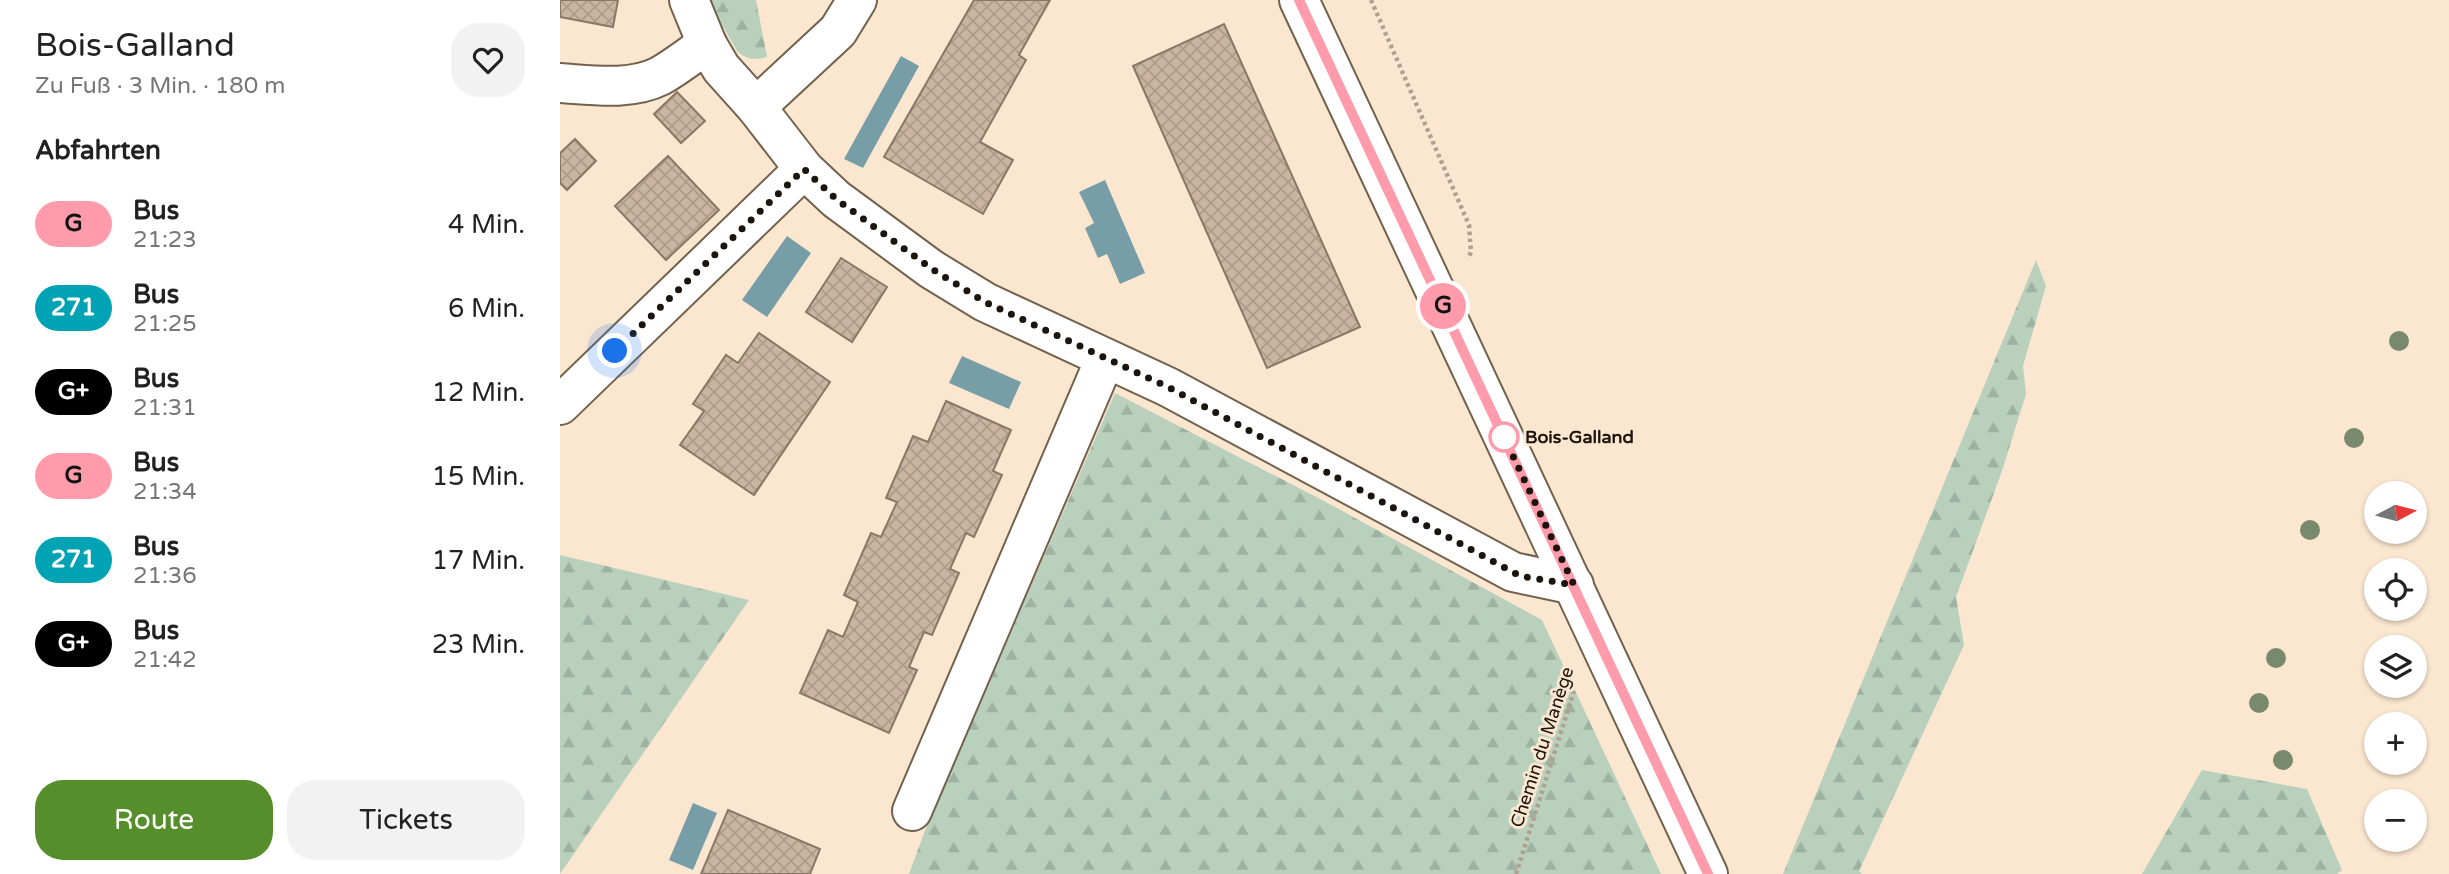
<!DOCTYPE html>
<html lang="de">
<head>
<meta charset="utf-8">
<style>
  body { margin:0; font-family:"Varela Round",sans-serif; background:#f2f2f2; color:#222; height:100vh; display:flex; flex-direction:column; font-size:26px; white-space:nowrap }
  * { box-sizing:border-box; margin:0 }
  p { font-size:23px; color:#767676 }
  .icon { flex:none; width:38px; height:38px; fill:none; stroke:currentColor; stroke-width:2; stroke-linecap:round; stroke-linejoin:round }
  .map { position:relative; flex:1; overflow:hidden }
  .side { display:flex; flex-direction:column; background:#fff; width:560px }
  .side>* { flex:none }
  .badge { padding:0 14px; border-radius:23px; font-size:24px; line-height:46px }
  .needle { width:46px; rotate:83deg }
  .fabs { position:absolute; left:1804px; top:481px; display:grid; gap:14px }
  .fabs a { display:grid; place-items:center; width:63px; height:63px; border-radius:50%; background:#fff; box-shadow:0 2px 5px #0004; font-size:35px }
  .you { position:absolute; width:35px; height:35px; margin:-18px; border:5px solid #fff; border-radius:50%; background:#1a73e8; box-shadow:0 0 0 10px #1a73e833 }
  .map>.badge { position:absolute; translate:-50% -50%; box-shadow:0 0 0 4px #fff }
  h2 { padding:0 35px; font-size:26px; line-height:63px }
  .round { display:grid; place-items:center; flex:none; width:74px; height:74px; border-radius:28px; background:#f2f2f2 }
  .overview { display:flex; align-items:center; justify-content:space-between; height:119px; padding:0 35px }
  h1 { font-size:33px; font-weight:600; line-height:52px }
  .primary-button { display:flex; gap:14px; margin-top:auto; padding:14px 35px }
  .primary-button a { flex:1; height:80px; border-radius:28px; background:#558e2b; color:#fff; font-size:28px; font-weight:600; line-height:80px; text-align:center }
  .primary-button a+a { background:#f2f2f2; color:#222 }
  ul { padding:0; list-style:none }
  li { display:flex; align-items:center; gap:21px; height:84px; padding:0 35px }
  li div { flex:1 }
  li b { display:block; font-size:26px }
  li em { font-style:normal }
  li .badge { min-width:77px; font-weight:700; text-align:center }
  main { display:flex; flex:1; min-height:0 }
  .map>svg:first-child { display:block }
  .forest { fill:url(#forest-firs) }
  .water { fill:#779ea6 }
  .building { fill:url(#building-cross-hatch); stroke:#8b7765; stroke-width:2 }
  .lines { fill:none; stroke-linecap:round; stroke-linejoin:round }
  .minor-casing { stroke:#71614d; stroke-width:42 }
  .major-casing { stroke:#71614d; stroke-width:42 }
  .path { stroke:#b0a18f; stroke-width:4.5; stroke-dasharray:3.5 3.5; stroke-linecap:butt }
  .minor { stroke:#fff; stroke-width:38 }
  .major { stroke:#fff; stroke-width:38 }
  .tree { fill:#78896e }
  .line-casing { stroke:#fff; stroke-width:16 }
  .line { stroke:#ff9baa; stroke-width:10 }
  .walk { stroke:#1b150d; stroke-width:7; stroke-dasharray:0 12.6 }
  .stop-dot { fill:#fff; stroke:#ff9baa; stroke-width:3.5 }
  .labels { text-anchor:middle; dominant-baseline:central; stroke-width:6; stroke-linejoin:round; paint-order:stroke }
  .stop-label { font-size:18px; font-weight:bold; fill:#1b150d; stroke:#fbe7d0; text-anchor:start }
  .street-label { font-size:18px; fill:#1b150d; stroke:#fbe7d0 }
</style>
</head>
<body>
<main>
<section class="side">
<div class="overview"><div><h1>Bois-Galland</h1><p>Zu Fuß · 3 Min. · 180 m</p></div><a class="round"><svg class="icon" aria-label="heart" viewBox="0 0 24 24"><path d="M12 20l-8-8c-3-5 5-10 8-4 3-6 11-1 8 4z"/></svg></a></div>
<h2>Abfahrten</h2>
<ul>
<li><span class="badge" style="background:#ff9baa;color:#111">G</span><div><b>Bus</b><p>21:23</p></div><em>4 Min.</em></li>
<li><span class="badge" style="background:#00a3b4;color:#fff">271</span><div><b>Bus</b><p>21:25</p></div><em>6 Min.</em></li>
<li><span class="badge" style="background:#000;color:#fff">G+</span><div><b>Bus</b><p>21:31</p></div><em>12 Min.</em></li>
<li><span class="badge" style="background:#ff9baa;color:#111">G</span><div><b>Bus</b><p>21:34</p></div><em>15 Min.</em></li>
<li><span class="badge" style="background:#00a3b4;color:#fff">271</span><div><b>Bus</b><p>21:36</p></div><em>17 Min.</em></li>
<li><span class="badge" style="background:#000;color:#fff">G+</span><div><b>Bus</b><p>21:42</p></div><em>23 Min.</em></li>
</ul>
<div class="primary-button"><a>Route</a><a>Tickets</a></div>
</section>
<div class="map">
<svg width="1889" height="874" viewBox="0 0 1889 874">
  <defs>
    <pattern id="forest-firs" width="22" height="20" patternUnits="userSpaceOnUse" patternTransform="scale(1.75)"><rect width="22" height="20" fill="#b9d0bd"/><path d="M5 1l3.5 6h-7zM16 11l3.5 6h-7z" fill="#9eb2a1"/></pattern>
    <pattern id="building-cross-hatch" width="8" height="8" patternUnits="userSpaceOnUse" patternTransform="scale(1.75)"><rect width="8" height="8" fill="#cbb5a2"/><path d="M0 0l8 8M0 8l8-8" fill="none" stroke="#ae9b8a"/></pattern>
  </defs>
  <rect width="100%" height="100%" fill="#fbe7d0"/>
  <!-- forest -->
  <g class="forest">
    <path d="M148,0H196L207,57C194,60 187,60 177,51Z"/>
    <path d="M1476,260L1486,286L1463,366L1466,394L1442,471L1396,597L1404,645L1299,871L1302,874H1223Z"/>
    <path d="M555,393L764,501L982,620L1101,874H349L366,828Z"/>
    <path d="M0,555L189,600L0,874Z"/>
    <path d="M1642,770L1747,789L1782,870L1777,874H1582Z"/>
  </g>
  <!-- water -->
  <g class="water">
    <path d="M341,56L359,66L303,168L284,159Z"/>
    <path d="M545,180L585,273L560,284L547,254L538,258L525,228L534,223L519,192Z"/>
    <path d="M227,236L251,253L207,317L182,300Z"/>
    <path d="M402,356L461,382L449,409L389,383Z"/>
    <path d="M133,803L157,813L133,870L109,860Z"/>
  </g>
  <!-- building -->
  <g class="building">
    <path d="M0,0H58L53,27L0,17Z"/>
    <path d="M414,0H490L459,55L466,60L420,142L453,160L423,214L324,157Z"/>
    <path d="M664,24L800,327L707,368L573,66Z"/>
    <path d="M117,92L145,121L121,143L94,114Z"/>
    <path d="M15,139L36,161L7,190L0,183V153Z"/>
    <path d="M108,156L159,210L106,260L55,206Z"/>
    <path d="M281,258L327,287L292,342L246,312Z"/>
    <path d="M199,333L270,382L194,495L120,445L144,411L133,404L166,355L178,363Z"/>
    <path d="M386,401L451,430L433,471L442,475L414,537L406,533L390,569L399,573L372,635L364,632L349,667L357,670L329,733L240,693L268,630L283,637L298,602L284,595L311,533L321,537L337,502L326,498L353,436L368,442Z"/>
    <path d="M168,810L260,849L250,874H141Z"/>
  </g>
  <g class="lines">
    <defs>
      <g id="minor">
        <path d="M129,0L147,44L161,68L196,107L244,169L276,199L371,269L425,302L608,387L953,572L1014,585"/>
        <path d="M0,83C32,85 70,91 100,76C116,67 131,55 147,44"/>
        <path d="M196,107L278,31L297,0"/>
        <path d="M0,405L244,169"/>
        <path d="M352,811L545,359"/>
      </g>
      <path id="major" d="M739,0L1148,874"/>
    </defs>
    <!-- minor casing -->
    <use href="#minor" class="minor-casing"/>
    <!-- major casing -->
    <use href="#major" class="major-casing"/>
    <!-- path -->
    <g class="path">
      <path d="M811,0L909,225L911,252L908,259"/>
      <path d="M956,874L1014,691"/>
    </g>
    <!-- minor -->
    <use href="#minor" class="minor"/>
    <!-- major -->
    <use href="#major" class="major"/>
  </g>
  <!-- trees -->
  <g class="tree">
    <circle cx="1839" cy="341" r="10"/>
    <circle cx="1794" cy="438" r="10"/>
    <circle cx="1750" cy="530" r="10"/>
    <circle cx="1716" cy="658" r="10"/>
    <circle cx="1699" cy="703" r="10"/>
    <circle cx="1723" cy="760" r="10"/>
  </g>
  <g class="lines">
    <defs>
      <path id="line" d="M739,0L1148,874"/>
    </defs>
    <!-- line casing -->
    <use href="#line" class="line-casing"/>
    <!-- line -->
    <use href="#line" class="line"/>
    <!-- walk -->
    <path class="walk" d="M55,351L244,169L276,199L372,269L425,302L608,387L953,572L960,576L1014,585L944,437"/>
  </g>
  <!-- markers -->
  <circle class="stop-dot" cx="944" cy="437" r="14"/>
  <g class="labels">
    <!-- stop labels -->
    <g class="stop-label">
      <text x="965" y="437">Bois-Galland</text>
    </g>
    <!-- street labels -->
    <g class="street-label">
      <text transform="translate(982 747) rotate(-72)">Chemin du Manège</text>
    </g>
  </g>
</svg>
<div class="fabs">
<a><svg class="needle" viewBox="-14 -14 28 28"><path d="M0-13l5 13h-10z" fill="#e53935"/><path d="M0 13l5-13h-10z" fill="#767676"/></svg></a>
<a><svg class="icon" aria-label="locate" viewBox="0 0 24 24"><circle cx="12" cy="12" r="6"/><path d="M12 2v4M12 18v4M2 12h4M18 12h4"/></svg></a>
<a><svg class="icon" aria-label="layers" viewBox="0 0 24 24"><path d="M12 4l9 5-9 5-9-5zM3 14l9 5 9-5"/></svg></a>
<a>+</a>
<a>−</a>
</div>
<div class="you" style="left:55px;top:351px"></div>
<b class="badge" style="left:883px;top:306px;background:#ff9baa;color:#111">G</b>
</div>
</main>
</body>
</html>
